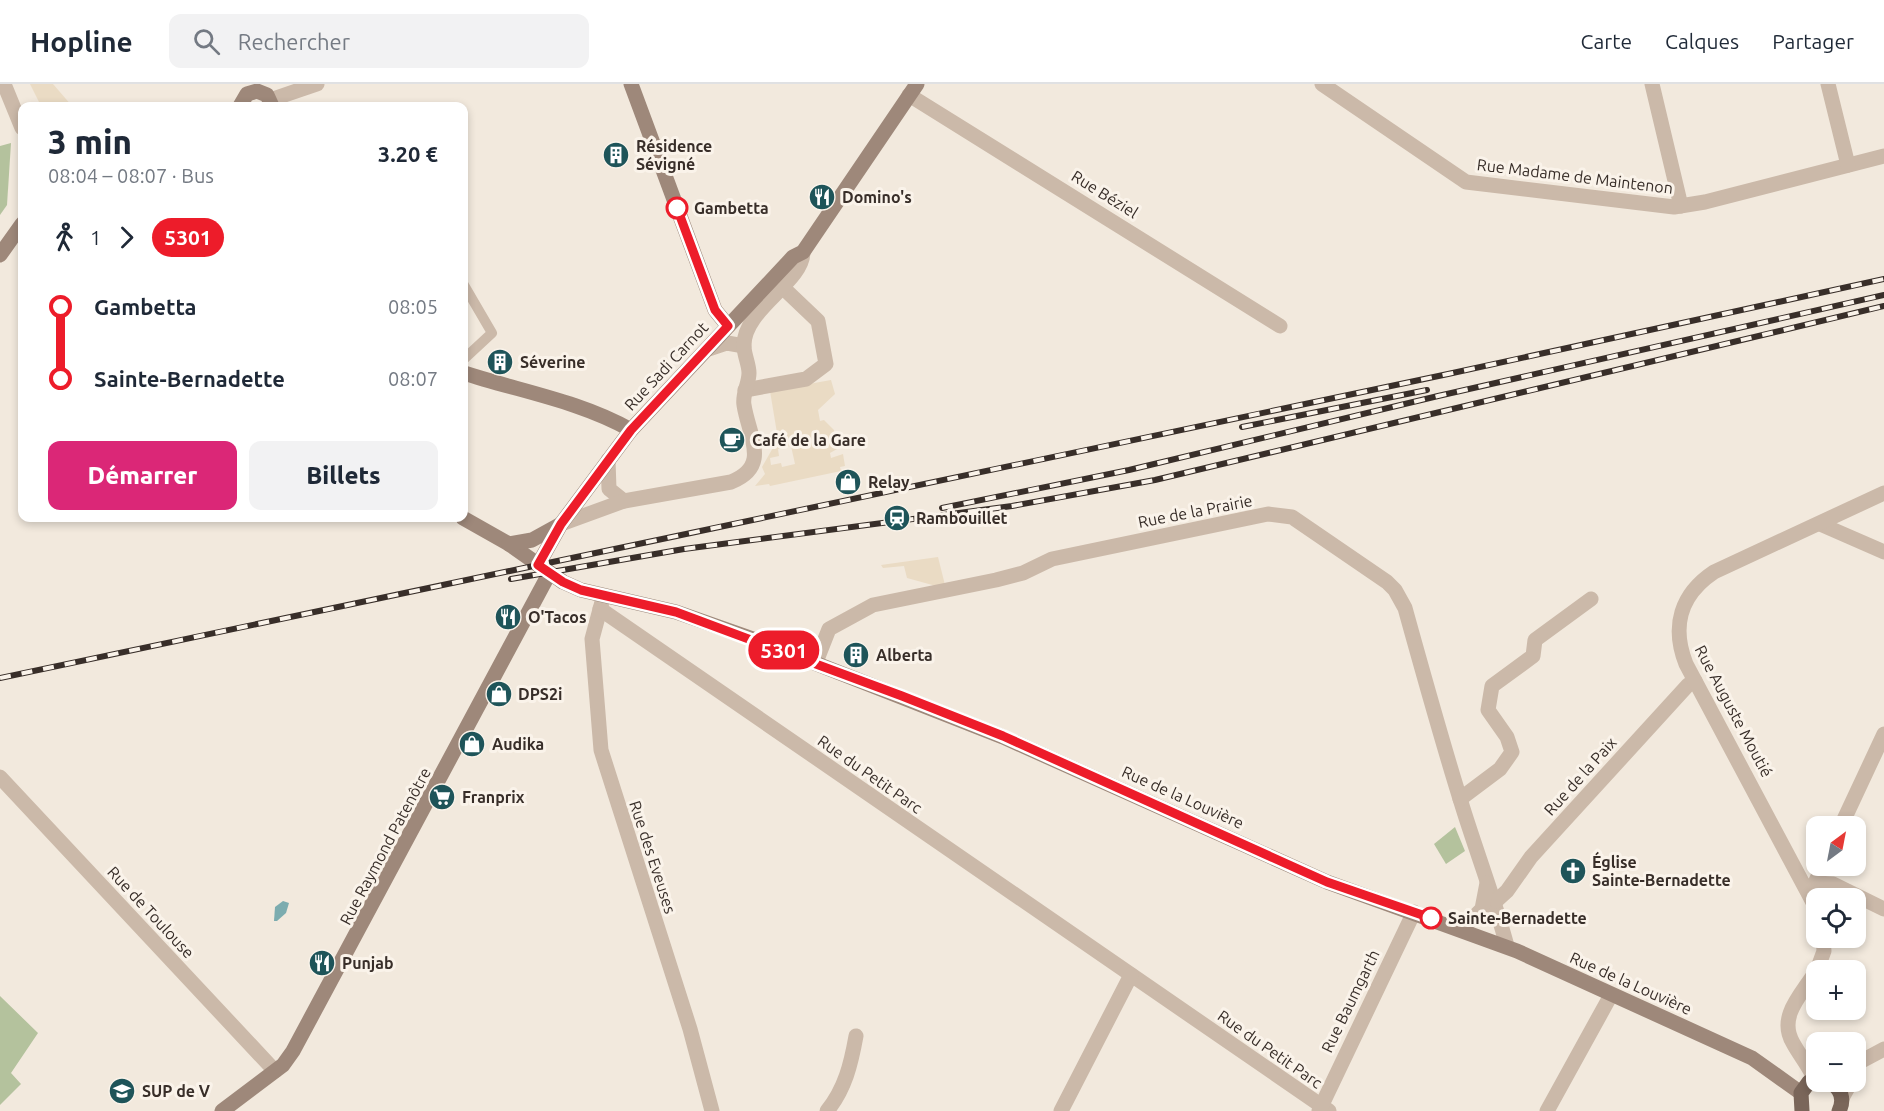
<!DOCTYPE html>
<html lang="fr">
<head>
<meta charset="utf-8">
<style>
  body { margin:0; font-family:Ubuntu,sans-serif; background:#f2f2f3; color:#1f2937; height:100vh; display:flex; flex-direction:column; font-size:22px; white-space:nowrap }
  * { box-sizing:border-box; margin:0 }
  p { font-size:20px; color:#747a83 }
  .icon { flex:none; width:33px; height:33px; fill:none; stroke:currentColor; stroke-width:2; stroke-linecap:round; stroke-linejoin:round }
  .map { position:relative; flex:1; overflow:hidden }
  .drawer { position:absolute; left:18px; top:18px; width:450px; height:420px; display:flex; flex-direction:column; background:#fff; border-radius:12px; box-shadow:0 3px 9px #0003 }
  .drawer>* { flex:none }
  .badge { padding:0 12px; border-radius:20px; font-size:21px; line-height:39px }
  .needle { width:39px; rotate:32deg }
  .tools { position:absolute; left:1806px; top:732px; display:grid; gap:12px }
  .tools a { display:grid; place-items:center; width:60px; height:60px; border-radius:12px; background:#fff; box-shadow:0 3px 9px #0003; font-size:30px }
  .map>.badge { position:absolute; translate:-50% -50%; box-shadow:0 0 0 3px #fff }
  .legs { display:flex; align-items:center; gap:9px; height:66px; padding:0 30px; font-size:20px }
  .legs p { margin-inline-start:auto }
  .summary { display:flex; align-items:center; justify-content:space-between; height:102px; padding:0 30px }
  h1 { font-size:33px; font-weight:800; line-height:45px }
  .cta { display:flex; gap:12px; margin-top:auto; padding:12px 30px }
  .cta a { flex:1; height:69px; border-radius:12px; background:#db2777; color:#fff; font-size:24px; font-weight:800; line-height:69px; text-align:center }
  .cta a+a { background:#f2f2f3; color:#1f2937 }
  ul { padding:0 30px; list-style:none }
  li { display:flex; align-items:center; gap:21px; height:72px; font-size:22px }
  li i { display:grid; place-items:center; width:9px; height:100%; margin:0 8px; background:currentColor }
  li i::after { content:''; width:15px; height:15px; margin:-8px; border:4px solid; border-radius:50%; background:#fff }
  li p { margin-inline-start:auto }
  li:first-child i { background:linear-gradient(#0000 50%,currentColor 0) }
  li:last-child i { background:linear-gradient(currentColor 50%,#0000 0) }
  header { display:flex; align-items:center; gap:36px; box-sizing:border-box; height:84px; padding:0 30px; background:#fff; border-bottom:2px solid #e0e1e3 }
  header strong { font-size:28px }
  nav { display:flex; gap:33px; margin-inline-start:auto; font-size:21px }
  .search { width:420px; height:54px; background:#f2f2f3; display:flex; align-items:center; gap:15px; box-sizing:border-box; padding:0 21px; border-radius:12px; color:#747a83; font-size:22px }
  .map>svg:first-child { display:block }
  .green { fill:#b4c29d }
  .plaza { fill:#eadbc4; fill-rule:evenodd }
  .water { fill:#7cacaf }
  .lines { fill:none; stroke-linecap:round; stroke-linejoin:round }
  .pedestrian { stroke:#cbb9a9; stroke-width:10 }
  .minor { stroke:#cbb9a9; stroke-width:15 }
  .secondary { stroke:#9e887a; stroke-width:15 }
  .primary { stroke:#7a665a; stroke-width:15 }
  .rail-casing { stroke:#382e29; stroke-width:6 }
  .rail { stroke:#faf3ea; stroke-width:4; stroke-dasharray:11; stroke-linecap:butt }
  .line-1-casing { stroke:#fff; stroke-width:14 }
  .line-1 { stroke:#ed1c2a; stroke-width:9 }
  .stop-1-dot { fill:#fff; stroke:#ed1c2a; stroke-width:3 }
  .labels { text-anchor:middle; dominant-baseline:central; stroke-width:6; stroke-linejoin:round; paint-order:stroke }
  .poi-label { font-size:16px; font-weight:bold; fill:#382e29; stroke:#faf3ea; text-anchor:start }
  .street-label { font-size:16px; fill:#382e29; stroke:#faf3ea }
  .stop-label { font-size:16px; font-weight:bold; fill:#382e29; stroke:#faf3ea; text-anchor:start }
</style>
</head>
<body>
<header>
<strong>Hopline</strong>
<div class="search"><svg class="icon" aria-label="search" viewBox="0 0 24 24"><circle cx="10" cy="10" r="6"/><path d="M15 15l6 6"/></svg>Rechercher</div>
<nav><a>Carte</a><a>Calques</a><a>Partager</a></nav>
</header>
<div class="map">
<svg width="1884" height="1027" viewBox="0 0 1884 1027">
  <rect width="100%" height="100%" fill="#f2e9dd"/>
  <!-- green -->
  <g class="green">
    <path d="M11,59L7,121L0,131V62Z"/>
    <path d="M1455,743L1465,767L1446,780L1434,760Z"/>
    <path d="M0,912L38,949L11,989L21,1000L0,1021Z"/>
  </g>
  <!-- plaza -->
  <g class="plaza">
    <path d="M30,0H53L72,22H41Z"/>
    <path d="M831,296L835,310L818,326L820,337L824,336L834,346L837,365L830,369L831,374L843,370L845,382L840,383L841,387L770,402L769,400L755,402L765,390L762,383L778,355L770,307ZM791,362L795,380L782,383L781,379L771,381L770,374L779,372L778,365Z"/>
    <path d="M938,473L945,501L936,502L907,494L904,482L883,484L881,481Z"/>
  </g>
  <!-- water -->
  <path class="water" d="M283,817L289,819L286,829L277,837H274L275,823Z"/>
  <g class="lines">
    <!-- pedestrian -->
    <path class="pedestrian" d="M464,201L492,249L464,275"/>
    <!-- minor -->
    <g class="minor">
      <path d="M4,0L22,44"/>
      <path d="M1322,0L1466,98L1674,123L1705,118L1884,72"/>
      <path d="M1652,0L1681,122"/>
      <path d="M1828,0L1848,81"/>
      <path d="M909,11L1280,242"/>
      <path d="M270,16L317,0"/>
      <path d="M709,265L727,259L744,262"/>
      <path d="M745,306L806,295L826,280L818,237L776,197"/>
      <path d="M608,376L609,405L624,417"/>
      <path d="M561,440L624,417L731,398C771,382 749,353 744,321C742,310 749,300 749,289C749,280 744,271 744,262C743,225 803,199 803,168"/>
      <path d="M1820,440L1884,468"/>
      <path d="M602,518L592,555L601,666L690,945L712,1027"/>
      <path d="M600,525L1329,1027"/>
      <path d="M816,578L829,545L873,521L996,496L1023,489L1052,475L1268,430L1292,433L1387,498L1395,506L1405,524C1423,589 1441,654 1461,718C1476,767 1494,813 1507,862"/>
      <path d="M0,693L275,987"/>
      <path d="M1460,715L1500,685L1512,668L1507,653L1488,626L1492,602L1533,572L1535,556L1591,515"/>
      <path d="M1841,742L1884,650"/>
      <path d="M1815,799L1833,800L1884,825"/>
      <path d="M1808,804L1815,799L1823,782"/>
      <path d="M1496,817L1507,807L1531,773L1688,601L1695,597"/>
      <path d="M1816,824L1686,580C1671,542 1681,510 1714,488L1884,409"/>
      <path d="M1462,845L1482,825L1487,799"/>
      <path d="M1817,886L1824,867L1823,854"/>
      <path d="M1856,980L1884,965"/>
      <path d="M1815,996C1809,982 1800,972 1793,959C1777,932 1803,909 1816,887"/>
      <path d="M1842,1014L1851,998"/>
      <path d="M827,1027C845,1005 851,980 856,952"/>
      <path d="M1061,1027L1131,891"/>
      <path d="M1319,1027L1414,828"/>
      <path d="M1547,1027L1611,911"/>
    </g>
    <!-- secondary -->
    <g class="secondary">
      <path d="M631,0L715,226L728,242"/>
      <path d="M240,22L247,10L257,7L267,11L272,22"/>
      <path d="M0,171L22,140"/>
      <path d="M464,289C519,307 580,317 631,346"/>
      <path d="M463,434L509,460L563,498L581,506L676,528L756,556L1003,653L1327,798L1517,867L1752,974L1801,1009"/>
      <path d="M509,460L532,456L561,440"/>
      <path d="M538,481L561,440L631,346L793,173L803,168L917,0"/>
      <path d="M222,1027L283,981L293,967L549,490"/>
    </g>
    <!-- primary -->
    <g class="primary">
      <path d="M1830,998C1841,1005 1845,1015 1839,1027"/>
      <path d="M1802,1027L1801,1009L1809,998L1816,996"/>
    </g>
    <defs>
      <g id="rail">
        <path d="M1242,343L1427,306"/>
        <path d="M942,424L1129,386L1438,312L1884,211"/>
        <path d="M511,495L684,465L1012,422L1155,396L1884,222"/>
        <path d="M0,594L1448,290L1884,195"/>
      </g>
    </defs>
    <!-- rail casing -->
    <use href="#rail" class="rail-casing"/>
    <!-- rail -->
    <use href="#rail" class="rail"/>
  </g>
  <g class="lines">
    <defs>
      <path id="line-1" d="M677,124L715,226L728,242L631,346L561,440L538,481L563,498L581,506L676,528L902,612L1003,652L1327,798L1431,834"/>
    </defs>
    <!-- line-1 casing -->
    <use href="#line-1" class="line-1-casing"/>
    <!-- line-1 -->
    <use href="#line-1" class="line-1"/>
  </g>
  <!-- icons -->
  <defs>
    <symbol id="building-disc" viewBox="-11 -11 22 22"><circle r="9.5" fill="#1e5459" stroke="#faf3ea"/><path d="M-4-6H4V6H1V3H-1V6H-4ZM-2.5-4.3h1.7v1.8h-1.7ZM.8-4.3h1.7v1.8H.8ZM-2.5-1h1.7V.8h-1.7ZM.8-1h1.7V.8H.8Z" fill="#fff"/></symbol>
    <symbol id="restaurant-disc" viewBox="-11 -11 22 22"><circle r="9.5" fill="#1e5459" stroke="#faf3ea"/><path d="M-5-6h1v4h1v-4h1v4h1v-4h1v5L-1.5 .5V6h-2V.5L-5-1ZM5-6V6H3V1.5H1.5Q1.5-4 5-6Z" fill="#fff"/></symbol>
    <symbol id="cafe-disc" viewBox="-11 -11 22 22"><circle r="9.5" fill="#1e5459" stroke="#faf3ea"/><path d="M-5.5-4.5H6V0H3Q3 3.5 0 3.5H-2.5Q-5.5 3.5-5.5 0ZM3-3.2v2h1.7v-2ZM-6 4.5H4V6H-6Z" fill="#fff"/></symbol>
    <symbol id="shop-disc" viewBox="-11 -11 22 22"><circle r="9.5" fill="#1e5459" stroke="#faf3ea"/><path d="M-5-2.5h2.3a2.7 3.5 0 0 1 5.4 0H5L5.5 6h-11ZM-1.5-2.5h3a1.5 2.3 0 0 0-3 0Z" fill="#fff"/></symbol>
    <symbol id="station-disc" viewBox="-11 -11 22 22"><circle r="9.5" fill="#1e5459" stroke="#faf3ea"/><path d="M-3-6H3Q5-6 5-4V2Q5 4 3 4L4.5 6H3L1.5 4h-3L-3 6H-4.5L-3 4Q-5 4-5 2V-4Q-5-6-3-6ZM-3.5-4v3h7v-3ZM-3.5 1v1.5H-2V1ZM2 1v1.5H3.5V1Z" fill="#fff"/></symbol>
    <symbol id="supermarket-disc" viewBox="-11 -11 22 22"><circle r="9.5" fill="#1e5459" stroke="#faf3ea"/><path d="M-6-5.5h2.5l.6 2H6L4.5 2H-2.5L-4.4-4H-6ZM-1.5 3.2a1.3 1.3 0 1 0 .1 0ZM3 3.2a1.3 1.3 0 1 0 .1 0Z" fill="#fff"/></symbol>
    <symbol id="church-disc" viewBox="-11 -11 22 22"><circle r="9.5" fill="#1e5459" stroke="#faf3ea"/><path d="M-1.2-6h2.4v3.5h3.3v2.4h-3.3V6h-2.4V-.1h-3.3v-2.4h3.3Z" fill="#fff"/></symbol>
    <symbol id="university-disc" viewBox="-11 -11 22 22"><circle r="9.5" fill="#1e5459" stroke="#faf3ea"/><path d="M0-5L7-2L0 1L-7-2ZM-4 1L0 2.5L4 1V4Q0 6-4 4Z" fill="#fff"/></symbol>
  </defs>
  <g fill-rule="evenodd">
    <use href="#building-disc" x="601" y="56" width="30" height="30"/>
    <use href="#restaurant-disc" x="807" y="98" width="30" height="30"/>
    <use href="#building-disc" x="485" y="263" width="30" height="30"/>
    <use href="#cafe-disc" x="717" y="341" width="30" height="30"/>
    <use href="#shop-disc" x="833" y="383" width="30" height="30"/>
    <use href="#station-disc" x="882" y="419" width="30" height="30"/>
    <use href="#restaurant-disc" x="493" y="518" width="30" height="30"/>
    <use href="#building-disc" x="841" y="556" width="30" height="30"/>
    <use href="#shop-disc" x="484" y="595" width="30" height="30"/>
    <use href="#shop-disc" x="457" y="645" width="30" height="30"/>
    <use href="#supermarket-disc" x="427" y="698" width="30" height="30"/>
    <use href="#church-disc" x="1558" y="772" width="30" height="30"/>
    <use href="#restaurant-disc" x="307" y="864" width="30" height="30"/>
    <use href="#university-disc" x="107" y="992" width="30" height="30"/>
  </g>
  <!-- markers -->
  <g class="stop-1-dot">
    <circle cx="677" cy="124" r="10"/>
    <circle cx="1431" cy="834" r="10"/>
  </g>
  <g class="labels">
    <!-- poi labels -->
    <g class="poi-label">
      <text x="636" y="62">Résidence<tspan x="636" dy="18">Sévigné</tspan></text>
      <text x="842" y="113">Domino's</text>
      <text x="520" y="278">Séverine</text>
      <text x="752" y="356">Café de la Gare</text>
      <text x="868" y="398">Relay</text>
      <text x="916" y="434">Rambouillet</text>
      <text x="528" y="533">O'Tacos</text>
      <text x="876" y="571">Alberta</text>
      <text x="518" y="610">DPS2i</text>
      <text x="492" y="660">Audika</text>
      <text x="462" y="713">Franprix</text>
      <text x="1592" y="778">Église<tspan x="1592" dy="18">Sainte-Bernadette</tspan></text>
      <text x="342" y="879">Punjab</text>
      <text x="142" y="1007">SUP de V</text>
    </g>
    <!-- street labels -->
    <g class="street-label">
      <text transform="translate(1575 92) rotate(7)">Rue Madame de Maintenon</text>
      <text transform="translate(1105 110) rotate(32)">Rue Béziel</text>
      <text transform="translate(666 282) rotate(-47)">Rue Sadi Carnot</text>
      <text transform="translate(1195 427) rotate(-11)">Rue de la Prairie</text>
      <text transform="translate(1734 627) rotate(62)">Rue Auguste Moutié</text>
      <text transform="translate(870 690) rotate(35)">Rue du Petit Parc</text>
      <text transform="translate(1580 692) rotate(-48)">Rue de la Paix</text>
      <text transform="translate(1183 713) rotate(24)">Rue de la Louvière</text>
      <text transform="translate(385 762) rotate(-62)">Rue Raymond Patenôtre</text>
      <text transform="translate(653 773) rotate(72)">Rue des Eveuses</text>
      <text transform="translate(151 828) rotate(47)">Rue de Toulouse</text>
      <text transform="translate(1631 899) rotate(24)">Rue de la Louvière</text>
      <text transform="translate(1350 917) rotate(-64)">Rue Baumgarth</text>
      <text transform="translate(1270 965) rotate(35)">Rue du Petit Parc</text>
    </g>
    <!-- stop labels -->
    <g class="stop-label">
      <text x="694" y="124">Gambetta</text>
      <text x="1448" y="834">Sainte-Bernadette</text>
    </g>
  </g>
</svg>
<div class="tools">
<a><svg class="needle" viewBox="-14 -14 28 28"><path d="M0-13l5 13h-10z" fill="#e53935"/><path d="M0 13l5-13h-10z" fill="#747a83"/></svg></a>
<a><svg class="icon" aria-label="locate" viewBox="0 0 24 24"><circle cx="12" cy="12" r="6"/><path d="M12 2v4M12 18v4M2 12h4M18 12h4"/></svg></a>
<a>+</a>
<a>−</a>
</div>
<b class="badge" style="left:784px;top:566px;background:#ed1c2a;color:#fff">5301</b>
<section class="drawer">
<div class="summary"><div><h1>3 min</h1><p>08:04 – 08:07 · Bus</p></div><b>3.20 €</b></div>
<div class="legs"><svg class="icon" aria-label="walk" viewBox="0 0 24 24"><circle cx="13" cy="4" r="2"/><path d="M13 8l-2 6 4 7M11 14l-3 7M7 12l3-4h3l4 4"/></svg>1<svg class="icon" aria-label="forward" viewBox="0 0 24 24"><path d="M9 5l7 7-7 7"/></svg><b class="badge" style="background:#ed1c2a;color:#fff">5301</b></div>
<ul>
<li><i style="color:#ed1c2a"></i><b>Gambetta</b><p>08:05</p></li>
<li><i style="color:#ed1c2a"></i><b>Sainte-Bernadette</b><p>08:07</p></li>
</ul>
<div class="cta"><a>Démarrer</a><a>Billets</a></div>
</section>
</div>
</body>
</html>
